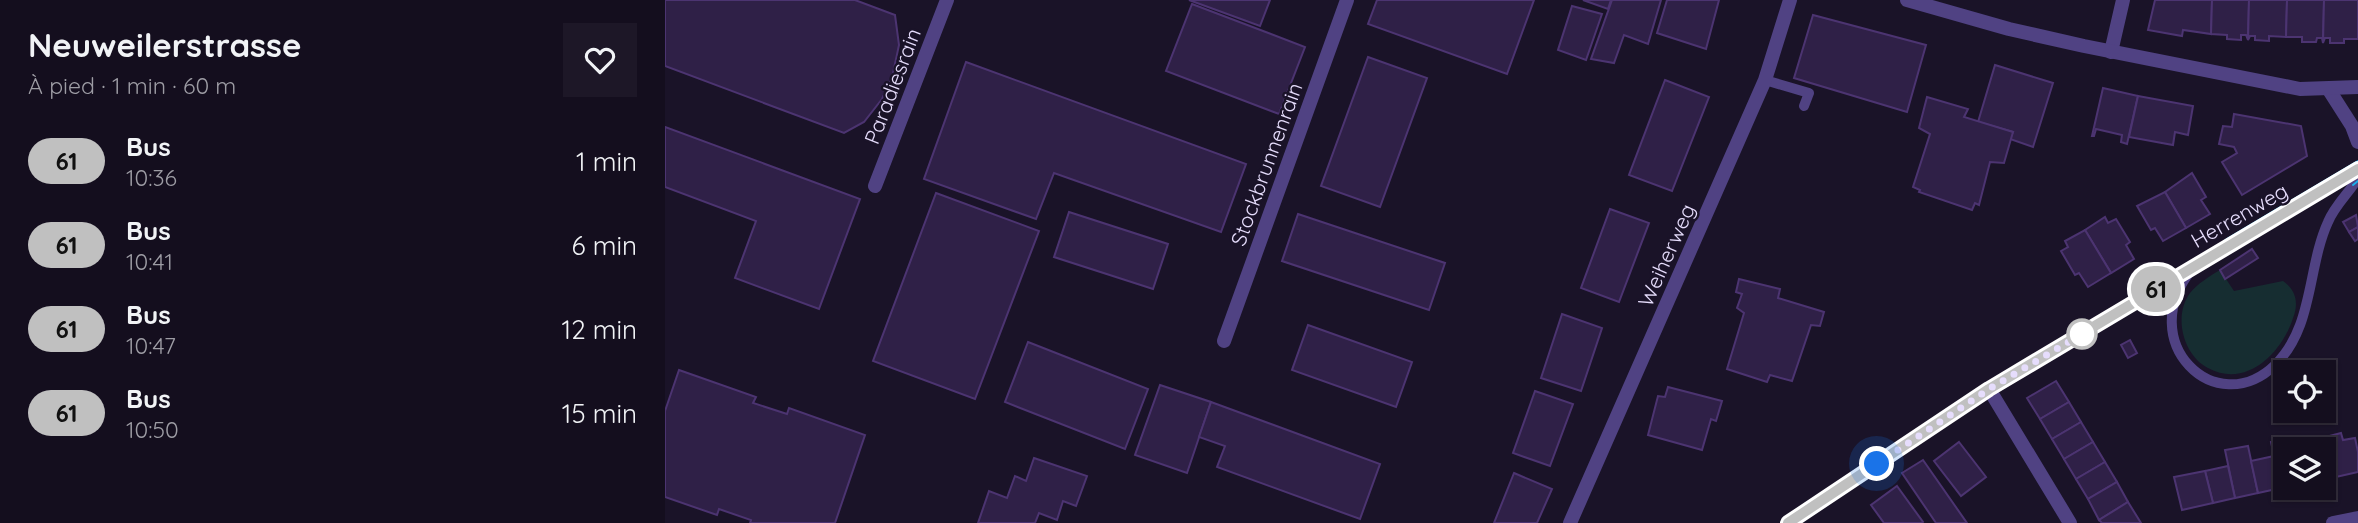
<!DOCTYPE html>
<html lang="fr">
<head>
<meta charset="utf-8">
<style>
  body { margin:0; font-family:Quicksand,sans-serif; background:#1d1727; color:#f1f3f6; height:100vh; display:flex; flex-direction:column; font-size:26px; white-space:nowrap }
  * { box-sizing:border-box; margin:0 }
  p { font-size:23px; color:#9d9ca4 }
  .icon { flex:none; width:38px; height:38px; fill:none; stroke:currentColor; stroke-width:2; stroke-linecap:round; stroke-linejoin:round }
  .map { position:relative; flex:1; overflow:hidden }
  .side { display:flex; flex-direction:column; background:#140e1e; width:665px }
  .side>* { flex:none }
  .badge { padding:0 14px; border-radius:23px; font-size:24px; line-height:46px }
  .controls { position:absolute; left:1608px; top:360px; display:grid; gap:14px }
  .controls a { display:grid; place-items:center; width:63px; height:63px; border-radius:0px; background:#140e1e; box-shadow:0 2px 5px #0004,0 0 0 2px #332e3c; font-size:35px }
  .you { position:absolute; width:35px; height:35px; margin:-18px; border:5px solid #fff; border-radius:50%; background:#1a73e8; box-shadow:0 0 0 10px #1a73e833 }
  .map>.badge { position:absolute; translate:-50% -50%; box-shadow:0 0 0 4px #fff }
  .round { display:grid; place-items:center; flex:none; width:74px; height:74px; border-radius:0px; background:#1d1727 }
  .head { display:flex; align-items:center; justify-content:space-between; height:119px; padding:0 28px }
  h1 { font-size:33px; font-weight:700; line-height:52px }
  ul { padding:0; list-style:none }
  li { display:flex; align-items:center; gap:21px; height:84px; padding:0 28px }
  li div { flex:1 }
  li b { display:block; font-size:26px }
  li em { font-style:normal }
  li .badge { min-width:77px; font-weight:700; text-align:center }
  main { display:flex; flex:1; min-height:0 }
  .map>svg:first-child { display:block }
  .green { fill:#162d31 }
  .building { fill:#2f2047; stroke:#4c3471; stroke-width:2 }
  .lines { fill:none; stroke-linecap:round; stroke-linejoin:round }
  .service { stroke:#504283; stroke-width:10 }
  .minor { stroke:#504283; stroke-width:14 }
  .tertiary { stroke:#504283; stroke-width:14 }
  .tram { stroke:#1ab0eb; stroke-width:2 }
  .line-casing { stroke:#fff; stroke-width:16 }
  .line { stroke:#c0c0c0; stroke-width:10 }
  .walk { stroke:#e6ddfc; stroke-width:7; stroke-dasharray:0 12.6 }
  .stop-dot { fill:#fff; stroke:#c0c0c0; stroke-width:3.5 }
  .labels { text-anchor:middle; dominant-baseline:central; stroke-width:5; stroke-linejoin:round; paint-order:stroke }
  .street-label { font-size:21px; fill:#e6ddfc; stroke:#1a1328 }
</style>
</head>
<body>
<main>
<section class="side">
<div class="head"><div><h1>Neuweilerstrasse</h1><p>À pied · 1 min · 60 m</p></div><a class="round"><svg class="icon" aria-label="heart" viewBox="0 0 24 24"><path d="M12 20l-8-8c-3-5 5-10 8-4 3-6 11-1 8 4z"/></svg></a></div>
<ul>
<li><span class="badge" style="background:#c0c0c0;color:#111">61</span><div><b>Bus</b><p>10:36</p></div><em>1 min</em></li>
<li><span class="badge" style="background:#c0c0c0;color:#111">61</span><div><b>Bus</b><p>10:41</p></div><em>6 min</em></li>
<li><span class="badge" style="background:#c0c0c0;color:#111">61</span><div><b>Bus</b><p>10:47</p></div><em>12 min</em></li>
<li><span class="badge" style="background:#c0c0c0;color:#111">61</span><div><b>Bus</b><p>10:50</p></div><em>15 min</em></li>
</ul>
</section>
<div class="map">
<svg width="1693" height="523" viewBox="0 0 1693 523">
  <rect width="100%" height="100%" fill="#1a1328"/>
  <!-- green -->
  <path class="green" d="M1555,270L1569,291L1618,281C1631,290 1634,303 1628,318C1617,353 1581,389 1543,368C1518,355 1508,316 1525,293C1532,284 1545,276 1555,270Z"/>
  <!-- building -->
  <g class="building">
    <path d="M0,0H190L230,15L234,45L227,78L217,99L199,122L179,133L0,66Z"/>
    <path d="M524,0H605L595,26Z"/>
    <path d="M712,0H869L842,74L703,24Z"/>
    <path d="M918,0H946L943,9Z"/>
    <path d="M947,0H996L983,44L959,35L949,63L926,59Z"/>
    <path d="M1002,0H1054L1041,49L992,33Z"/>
    <path d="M1490,0H1547L1546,34L1518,30L1517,36L1483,30Z"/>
    <path d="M1547,0H1584L1583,40L1581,35H1576V40L1562,39V35L1546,34Z"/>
    <path d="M1584,0H1622L1621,37L1604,36V41L1590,40V36H1585L1583,40Z"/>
    <path d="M1622,0H1659L1658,43L1657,38H1652L1651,42H1637V37H1621Z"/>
    <path d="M1659,0H1693V39H1679V43H1665V38H1660L1658,43Z"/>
    <path d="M527,4L640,47L614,114L501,71Z"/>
    <path d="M907,6L937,14L921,60L893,50Z"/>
    <path d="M1148,15L1261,45L1242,112L1129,78Z"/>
    <path d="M703,57L762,78L715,207L656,186Z"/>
    <path d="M301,62L581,164L556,232L389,173L371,219L259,179Z"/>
    <path d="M1330,65L1388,83L1368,147L1345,139L1348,132L1313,122Z"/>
    <path d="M1000,80L1044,97L1007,191L964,175Z"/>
    <path d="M1438,88L1473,96L1462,144L1456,142L1457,135L1431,129L1429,136H1427Z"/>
    <path d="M1473,96L1528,106L1523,135L1510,132L1508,145L1464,137Z"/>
    <path d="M1262,97L1303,109L1299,117L1348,132L1339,163L1325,162L1314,205L1310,203L1307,210L1254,192L1255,190L1248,187L1265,134L1254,128Z"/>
    <path d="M1569,114L1636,126L1642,156L1577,195L1557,162L1572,153L1569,147L1554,144L1558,126L1567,127Z"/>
    <path d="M0,127L195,199L154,309L70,278L91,221L0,187Z"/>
    <path d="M1527,173L1541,197L1536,200L1545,214L1521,228L1500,192Z"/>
    <path d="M1500,192L1521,228L1498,241L1490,228L1486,230L1472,206Z"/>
    <path d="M271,193L374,231L310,399L208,361Z"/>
    <path d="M945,209L984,223L954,302L916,288Z"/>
    <path d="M404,212L503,244L488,289L389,257Z"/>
    <path d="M633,214L780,263L764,310L617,261Z"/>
    <path d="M1691,215L1693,227L1684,232L1678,222Z"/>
    <path d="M1440,217L1443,223L1451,219L1465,242L1461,245L1469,259L1446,273L1420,230Z"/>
    <path d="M1693,227V239L1690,241L1684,232Z"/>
    <path d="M1420,230L1446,273L1423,287L1414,273L1410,275L1396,251L1403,247L1400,241Z"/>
    <path d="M1587,249L1593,258L1560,279L1555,270Z"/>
    <path d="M1074,279L1115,289L1113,298L1159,312L1155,326L1146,325L1127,381L1105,375L1102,382L1062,369L1079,313L1072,308L1077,294L1071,292Z"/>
    <path d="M897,314L937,328L916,391L876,378Z"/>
    <path d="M643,325L747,362L731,407L627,370Z"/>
    <path d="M1465,340L1472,353L1463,358L1456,345Z"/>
    <path d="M363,342L483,389L460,449L340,402Z"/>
    <path d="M14,370L91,397L88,403L122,414L124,408L200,435L170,523H85L86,520L54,509L52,515L0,497V411Z"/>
    <path d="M1391,381L1404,402L1375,419L1362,398Z"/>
    <path d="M495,385L546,402L522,473L470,455Z"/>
    <path d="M1003,387L1057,401L1051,421L1046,419L1037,450L983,435L993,396L1000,397Z"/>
    <path d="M870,391L908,404L885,466L848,453Z"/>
    <path d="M546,402L715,464L695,519L552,467L560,446L534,437Z"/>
    <path d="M1404,402L1416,422L1387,439L1375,419Z"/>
    <path d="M1416,422L1428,442L1399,459L1387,439Z"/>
    <path d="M1676,433L1678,440L1690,438L1693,452V472L1662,479L1659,450H1655L1653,439Z"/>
    <path d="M1629,437L1631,450H1620V488H1616L1606,442Z"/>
    <path d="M1294,442L1321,477L1296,496L1269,461Z"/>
    <path d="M1428,442L1440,462L1411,479L1399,459Z"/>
    <path d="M1583,446L1593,493L1570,498L1560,450Z"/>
    <path d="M1609,456L1616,488L1593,493L1586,461Z"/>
    <path d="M369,458L422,476L411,506L398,501L392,520L374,513L370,523H313L324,491L342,498L350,476L361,481Z"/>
    <path d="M1258,460L1302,523H1271L1237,473Z"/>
    <path d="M1440,462L1452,482L1423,499L1411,479Z"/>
    <path d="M1563,466L1570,498L1548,503L1540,471Z"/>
    <path d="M1540,471L1548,503L1517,510L1509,477Z"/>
    <path d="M849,473L887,489L872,523H829Z"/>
    <path d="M1452,482L1463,502L1434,520L1423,499Z"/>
    <path d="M1232,486L1258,522L1257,523H1219L1206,505Z"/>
    <path d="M1463,502L1476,523H1437L1434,520Z"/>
  </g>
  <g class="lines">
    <!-- service -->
    <g class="service">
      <path d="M1100,80L1144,93L1139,106"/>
      <path d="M1527,269C1468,342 1551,422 1610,365C1649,327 1642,268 1663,222C1670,205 1684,193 1693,178"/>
    </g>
    <!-- minor -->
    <g class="minor">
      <path d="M1446,52L1458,0"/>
      <path d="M1664,90L1687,126L1693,142"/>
      <path d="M210,186L282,0"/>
      <path d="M559,341L682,0"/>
      <path d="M1324,389L1405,523"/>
      <path d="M905,523L1100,80L1125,0"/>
      <path d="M1123,523L1324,389L1693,169"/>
      <path d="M1668,523L1693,518"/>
    </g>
    <!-- tertiary -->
    <path class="tertiary" d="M1242,0L1344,29L1419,46L1635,89L1693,87"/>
    <!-- tram -->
    <g class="tram">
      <path d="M1688,185L1693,181"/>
      <path d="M1531,264L1562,239L1693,161"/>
    </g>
  </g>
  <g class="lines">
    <defs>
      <path id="line" d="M1123,523L1324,389L1693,169"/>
    </defs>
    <!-- line casing -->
    <use href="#line" class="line-casing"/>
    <!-- line -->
    <use href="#line" class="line"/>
    <!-- walk -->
    <path class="walk" d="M1212,464L1324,389L1417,334"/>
  </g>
  <!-- markers -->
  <circle class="stop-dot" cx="1417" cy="334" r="14"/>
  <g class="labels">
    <!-- street labels -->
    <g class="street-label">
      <text transform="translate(227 86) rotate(-69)">Paradiesrain</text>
      <text transform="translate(601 164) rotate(-70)">Stockbrunnenrain</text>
      <text transform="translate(1574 215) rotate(-30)">Herrenweg</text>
      <text transform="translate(1001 255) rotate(-66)">Weiherweg</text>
    </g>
  </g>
</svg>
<div class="controls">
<a><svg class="icon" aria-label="locate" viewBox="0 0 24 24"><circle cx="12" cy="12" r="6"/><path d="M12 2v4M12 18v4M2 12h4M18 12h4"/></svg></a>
<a><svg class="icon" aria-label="layers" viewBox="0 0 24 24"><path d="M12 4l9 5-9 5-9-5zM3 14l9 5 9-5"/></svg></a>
</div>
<div class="you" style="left:1212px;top:464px"></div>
<b class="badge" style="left:1491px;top:289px;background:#c0c0c0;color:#111">61</b>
</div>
</main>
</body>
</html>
